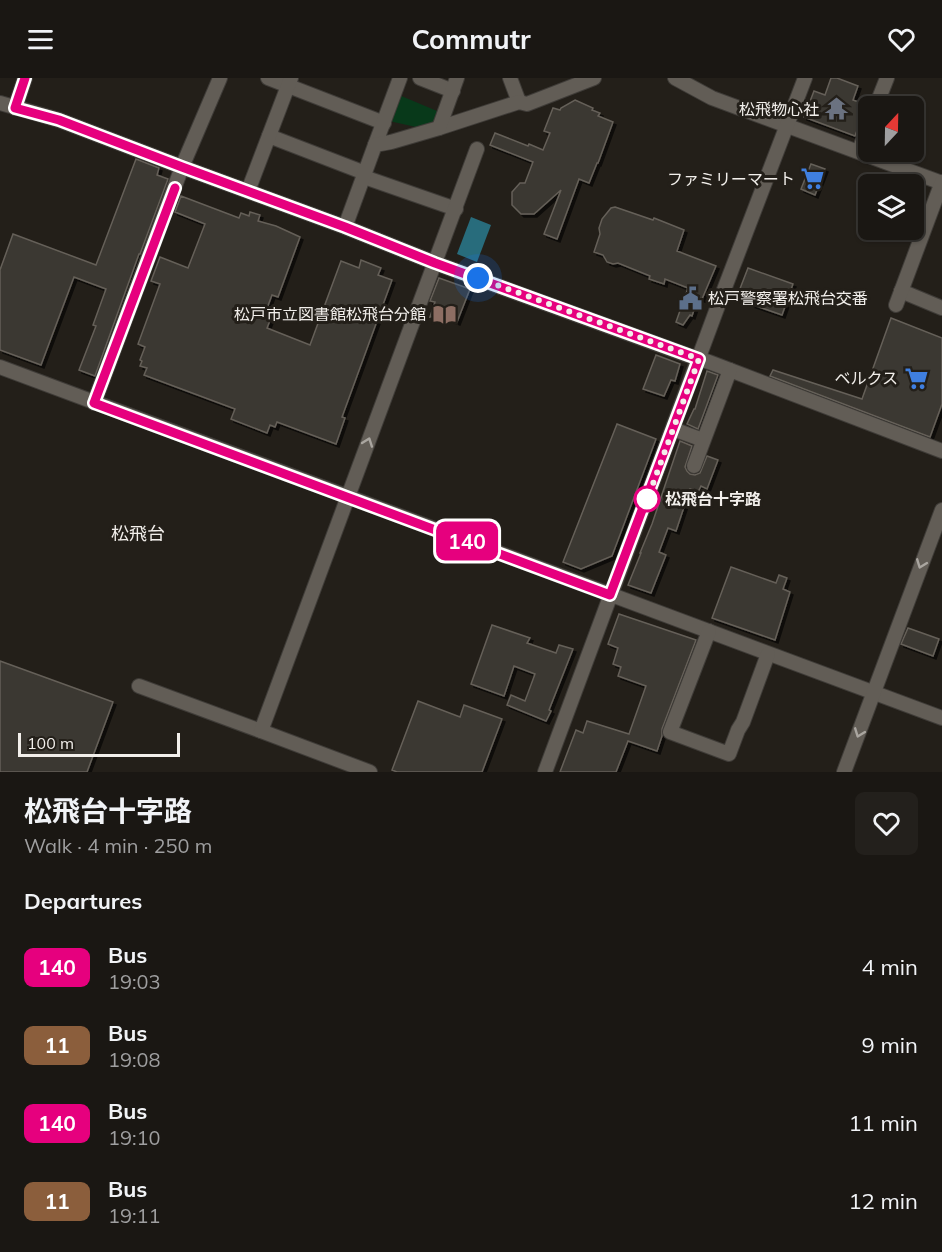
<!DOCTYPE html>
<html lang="en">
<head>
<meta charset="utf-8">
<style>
  body { margin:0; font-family:Mulish,"Noto Sans JP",sans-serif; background:#23201c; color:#f1f3f6; height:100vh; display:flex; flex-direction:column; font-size:22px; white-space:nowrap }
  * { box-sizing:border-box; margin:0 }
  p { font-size:20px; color:#9f9fa0 }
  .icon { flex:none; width:33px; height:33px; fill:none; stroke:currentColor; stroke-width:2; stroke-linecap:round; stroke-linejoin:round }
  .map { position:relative; height:694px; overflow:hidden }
  .panel { display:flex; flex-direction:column; background:#1a1713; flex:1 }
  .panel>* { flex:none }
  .badge { padding:0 12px; border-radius:9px; font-size:21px; line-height:39px }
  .needle { width:39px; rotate:22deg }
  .buttons { position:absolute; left:858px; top:18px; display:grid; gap:12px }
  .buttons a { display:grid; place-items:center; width:66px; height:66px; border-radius:9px; background:#1a1713; box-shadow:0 2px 4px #0004,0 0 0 2px #383633; font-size:30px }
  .scale { position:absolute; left:18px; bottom:15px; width:162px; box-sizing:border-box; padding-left:6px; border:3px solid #f2efeb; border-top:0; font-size:16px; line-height:21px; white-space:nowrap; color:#f2efeb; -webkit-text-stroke:4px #231f19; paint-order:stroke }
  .you { position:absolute; width:30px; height:30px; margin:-15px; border:4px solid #fff; border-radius:50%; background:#1a73e8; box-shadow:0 0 0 9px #1a73e833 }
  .map>.badge { position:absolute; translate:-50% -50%; box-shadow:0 0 0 3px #fff }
  h2 { padding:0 24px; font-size:22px; line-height:54px }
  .round { display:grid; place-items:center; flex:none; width:63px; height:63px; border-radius:9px; background:#23201c }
  .head { display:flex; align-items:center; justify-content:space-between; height:102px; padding:0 24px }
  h1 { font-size:28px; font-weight:700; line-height:45px }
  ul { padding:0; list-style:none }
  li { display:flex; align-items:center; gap:18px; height:78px; padding:0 24px }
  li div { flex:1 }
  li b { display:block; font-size:22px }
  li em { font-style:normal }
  li .badge { min-width:66px; font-weight:700; text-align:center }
  header { display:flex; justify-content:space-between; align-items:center; height:78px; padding:0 24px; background:#1a1713; font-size:27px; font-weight:700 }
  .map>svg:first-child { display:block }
  .green { fill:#08391a }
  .water { fill:#286c7c }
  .building { fill:#3b3731; stroke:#656059; stroke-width:1.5; filter:url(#shadow) }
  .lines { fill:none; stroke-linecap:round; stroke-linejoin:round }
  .minor-casing { stroke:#3f3c38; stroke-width:16 }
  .minor { stroke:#625d56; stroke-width:14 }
  .oneway { stroke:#aaa6a0 }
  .line-casing { stroke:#fff; stroke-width:14 }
  .line { stroke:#e6007e; stroke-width:9 }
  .walk { stroke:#f2efeb; stroke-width:6; stroke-dasharray:0 10.8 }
  .stop-dot { fill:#fff; stroke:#e6007e; stroke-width:3 }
  .labels { text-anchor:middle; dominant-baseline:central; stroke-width:6; stroke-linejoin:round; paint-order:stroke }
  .poi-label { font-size:16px; fill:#f2efeb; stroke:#231f19; text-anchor:end }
  .stop-label { font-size:16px; font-weight:bold; fill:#f2efeb; stroke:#231f19; text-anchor:start }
  .neighbourhood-label { font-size:18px; fill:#f2efeb; stroke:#231f19 }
</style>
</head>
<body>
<header><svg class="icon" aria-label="menu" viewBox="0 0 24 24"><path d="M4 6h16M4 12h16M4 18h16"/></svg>Commutr<svg class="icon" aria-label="heart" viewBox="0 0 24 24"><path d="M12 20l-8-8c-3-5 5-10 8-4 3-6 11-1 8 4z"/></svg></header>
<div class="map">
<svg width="942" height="694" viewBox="0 0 942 694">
  <defs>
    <filter id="shadow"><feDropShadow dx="3" dy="3" stdDeviation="0" flood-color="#0009"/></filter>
  </defs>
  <rect width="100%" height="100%" fill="#231f19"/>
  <!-- green -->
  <path class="green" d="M399,17L437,33V36L440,37L437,45L425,51L389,43Z"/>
  <!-- water -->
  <path class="water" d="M471,139L491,147L477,184L457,176Z"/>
  <!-- building -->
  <g class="building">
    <path d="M831,0H837L858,8L853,22L867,27L868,36L860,44L855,58L804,39L814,13L825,17Z"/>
    <path d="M575,22L593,30L592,32L600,35L598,38L613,44L598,85H597L589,105L579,101L557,161L544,156L561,112L534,136H521L512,127V114L520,105H525L533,84L490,67L495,55L528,68L529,66L543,72L550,55L544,53L553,30L560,32L561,30Z"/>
    <path d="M136,81L159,90L157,97L168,101L140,176H139L95,298L79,292L96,248L93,247L106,211L74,199L41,287L0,272V192L13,156L96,187Z"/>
    <path d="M811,86L825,91L815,117L801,111Z"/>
    <path d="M181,118L239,140L241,135L249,138L250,134L260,137L258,143L276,148L300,159L278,219L272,217L266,233L273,235L267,250L310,267L341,183L359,190L361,182L381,190L378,197L392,202L342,339L345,340L336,366L277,344L275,349L270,347L267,355L231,341L235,331L144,297L147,290L140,288L142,283L140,282L145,269L138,266L160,206L151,203L160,179L188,190L205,146L175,134Z"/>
    <path d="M615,129L653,142L654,140L684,152L677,173L716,188L702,221L698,220L692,238L690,237L683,247L676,244L688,210L665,201L664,206L649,201L650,198L618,185L613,186L607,184L603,177L594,174L600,156L599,150L602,141L611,130Z"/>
    <path d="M748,190L793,206L782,237L736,221Z"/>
    <path d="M439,200L470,211L457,244L439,237L430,239L435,224L430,223Z"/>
    <path d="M891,240L942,260V326L930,359L770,298L773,292L862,321Z"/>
    <path d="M656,277L680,286L675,303L671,302L664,318L643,311Z"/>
    <path d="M707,293L718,297L698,351L687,346L694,331H695Z"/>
    <path d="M617,346L656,361L612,478L581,491L563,484Z"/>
    <path d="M680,363L692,368L685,389L687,393L690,396L695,397L700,395L707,378L718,382L707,411L701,408L698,414L690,411L676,453L668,450L659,474L666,477L651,515L628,507L641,475H640L652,446Z"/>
    <path d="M731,489L776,505L779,497L787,500L783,511L790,514L775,562L712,540Z"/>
    <path d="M619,536L696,562L662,651V658L657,673L628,663L616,694H560L576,652L583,655L587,643L629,656L646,608L618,598L621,589L613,586L618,570L608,566Z"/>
    <path d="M492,547L530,560L527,565L556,575L559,567L573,571L549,632L551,633L546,643L507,627L511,617L525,623L535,596L514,588L504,618L471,606Z"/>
    <path d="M908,550L939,561L933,578L901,566Z"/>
    <path d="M0,583L113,624L87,694H0Z"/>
    <path d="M418,623L460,639L464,627L502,641L482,694H397L392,692Z"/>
  </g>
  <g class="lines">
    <defs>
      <g id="minor">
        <path d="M268,0L384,45"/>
        <path d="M420,0L453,13"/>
        <path d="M510,0L519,24"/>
        <path d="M675,0L712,20L942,105"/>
        <path d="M0,25L59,42L182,89L345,149L435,185L687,277L709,284L942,373"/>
        <path d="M876,28L887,0"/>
        <path d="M15,30L25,0"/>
        <path d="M439,50L519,24L527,26L594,0"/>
        <path d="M269,58L365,95"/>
        <path d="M375,67L400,0"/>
        <path d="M859,73L868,48"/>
        <path d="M364,99L456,131"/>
        <path d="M248,113L291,0"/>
        <path d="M345,149L375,67L391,64L439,50L457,0"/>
        <path d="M901,213L942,230"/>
        <path d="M896,227L942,104"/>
        <path d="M0,289L942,640"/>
        <path d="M94,325L182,89L220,0"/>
        <path d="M673,351L703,362"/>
        <path d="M694,388L730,292"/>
        <path d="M709,553L670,654L729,676L738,652L743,644L768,576"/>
        <path d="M139,608L261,653"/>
        <path d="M370,694L261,653L477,71"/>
        <path d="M545,694L722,217L805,0"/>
        <path d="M844,694L942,432"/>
      </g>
    </defs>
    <!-- minor casing -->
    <use href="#minor" class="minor-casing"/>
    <!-- minor -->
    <use href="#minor" class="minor"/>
  </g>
  <!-- one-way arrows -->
  <defs><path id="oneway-chevron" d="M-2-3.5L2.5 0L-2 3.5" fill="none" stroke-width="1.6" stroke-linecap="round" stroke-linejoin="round" transform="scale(1.5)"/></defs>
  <g class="oneway">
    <use href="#oneway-chevron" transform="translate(368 364) rotate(-70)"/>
    <use href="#oneway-chevron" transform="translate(921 486) rotate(111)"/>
    <use href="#oneway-chevron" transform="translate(859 655) rotate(111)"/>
  </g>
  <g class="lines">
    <defs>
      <path id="line" d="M25,0L15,30L59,42L182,89L345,149L435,185L699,281L610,517L94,325L175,110"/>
    </defs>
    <!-- line casing -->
    <use href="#line" class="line-casing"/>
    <!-- line -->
    <use href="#line" class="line"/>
    <!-- walk -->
    <path class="walk" d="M478,200L699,281L644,430L647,421"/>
  </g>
  <!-- icons -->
  <defs>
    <symbol id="temple-bare" viewBox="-9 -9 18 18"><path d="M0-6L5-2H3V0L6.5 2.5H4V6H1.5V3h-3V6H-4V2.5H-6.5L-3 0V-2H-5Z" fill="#6b7280" stroke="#231f19" stroke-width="2.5" paint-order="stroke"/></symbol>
    <symbol id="supermarket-bare" viewBox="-9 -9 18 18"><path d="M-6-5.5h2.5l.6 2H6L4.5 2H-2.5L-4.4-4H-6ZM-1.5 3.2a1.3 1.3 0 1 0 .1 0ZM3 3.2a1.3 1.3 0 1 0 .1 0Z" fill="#3f7fe0" stroke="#231f19" stroke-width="2.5" paint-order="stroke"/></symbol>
    <symbol id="civic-bare" viewBox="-9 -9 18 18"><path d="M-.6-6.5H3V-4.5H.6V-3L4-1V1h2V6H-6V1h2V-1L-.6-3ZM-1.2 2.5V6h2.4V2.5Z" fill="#5c6f8a" stroke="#231f19" stroke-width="2.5" paint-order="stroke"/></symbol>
    <symbol id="library-bare" viewBox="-9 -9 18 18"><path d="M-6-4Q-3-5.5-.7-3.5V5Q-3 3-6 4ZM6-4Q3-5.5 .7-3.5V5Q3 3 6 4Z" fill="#8d6e63" stroke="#231f19" stroke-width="2.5" paint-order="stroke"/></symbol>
  </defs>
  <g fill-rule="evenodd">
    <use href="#temple-bare" x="820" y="14" width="33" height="33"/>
    <use href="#supermarket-bare" x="796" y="84" width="33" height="33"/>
    <use href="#civic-bare" x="674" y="204" width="33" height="33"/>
    <use href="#library-bare" x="428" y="220" width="33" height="33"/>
    <use href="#supermarket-bare" x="900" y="284" width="33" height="33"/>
  </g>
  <!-- markers -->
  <circle class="stop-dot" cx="647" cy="421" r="12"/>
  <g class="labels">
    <!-- poi labels -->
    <g class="poi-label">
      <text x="819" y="31">松飛物心社</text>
      <text x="795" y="101">ファミリーマート</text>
      <text x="708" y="220" text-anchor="start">松戸警察署松飛台交番</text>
      <text x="426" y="236">松戸市立図書館松飛台分館</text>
      <text x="898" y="300">ベルクス</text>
    </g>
    <!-- stop labels -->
    <g class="stop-label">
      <text x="665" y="421">松飛台十字路</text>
    </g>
    <!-- neighbourhood labels -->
    <g class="neighbourhood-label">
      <text x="138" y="455">松飛台</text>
    </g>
  </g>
</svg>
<div class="buttons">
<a><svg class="needle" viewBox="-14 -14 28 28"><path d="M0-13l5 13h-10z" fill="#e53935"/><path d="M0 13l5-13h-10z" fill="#9f9fa0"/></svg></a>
<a><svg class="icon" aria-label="layers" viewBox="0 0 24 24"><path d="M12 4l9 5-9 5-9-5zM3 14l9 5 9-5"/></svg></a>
</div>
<div class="scale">100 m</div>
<div class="you" style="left:478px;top:200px"></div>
<b class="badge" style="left:467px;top:463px;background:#e6007e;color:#fff">140</b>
</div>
<section class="panel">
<div class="head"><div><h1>松飛台十字路</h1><p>Walk · 4 min · 250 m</p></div><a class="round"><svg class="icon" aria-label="heart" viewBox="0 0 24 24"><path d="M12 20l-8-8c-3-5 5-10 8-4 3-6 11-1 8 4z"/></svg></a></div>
<h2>Departures</h2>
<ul>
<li><span class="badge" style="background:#e6007e;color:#fff">140</span><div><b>Bus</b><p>19:03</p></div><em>4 min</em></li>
<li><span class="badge" style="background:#8b5e3c;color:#fff">11</span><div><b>Bus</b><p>19:08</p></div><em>9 min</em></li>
<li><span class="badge" style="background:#e6007e;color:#fff">140</span><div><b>Bus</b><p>19:10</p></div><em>11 min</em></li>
<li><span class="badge" style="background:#8b5e3c;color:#fff">11</span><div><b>Bus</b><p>19:11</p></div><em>12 min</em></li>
</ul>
</section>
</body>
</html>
